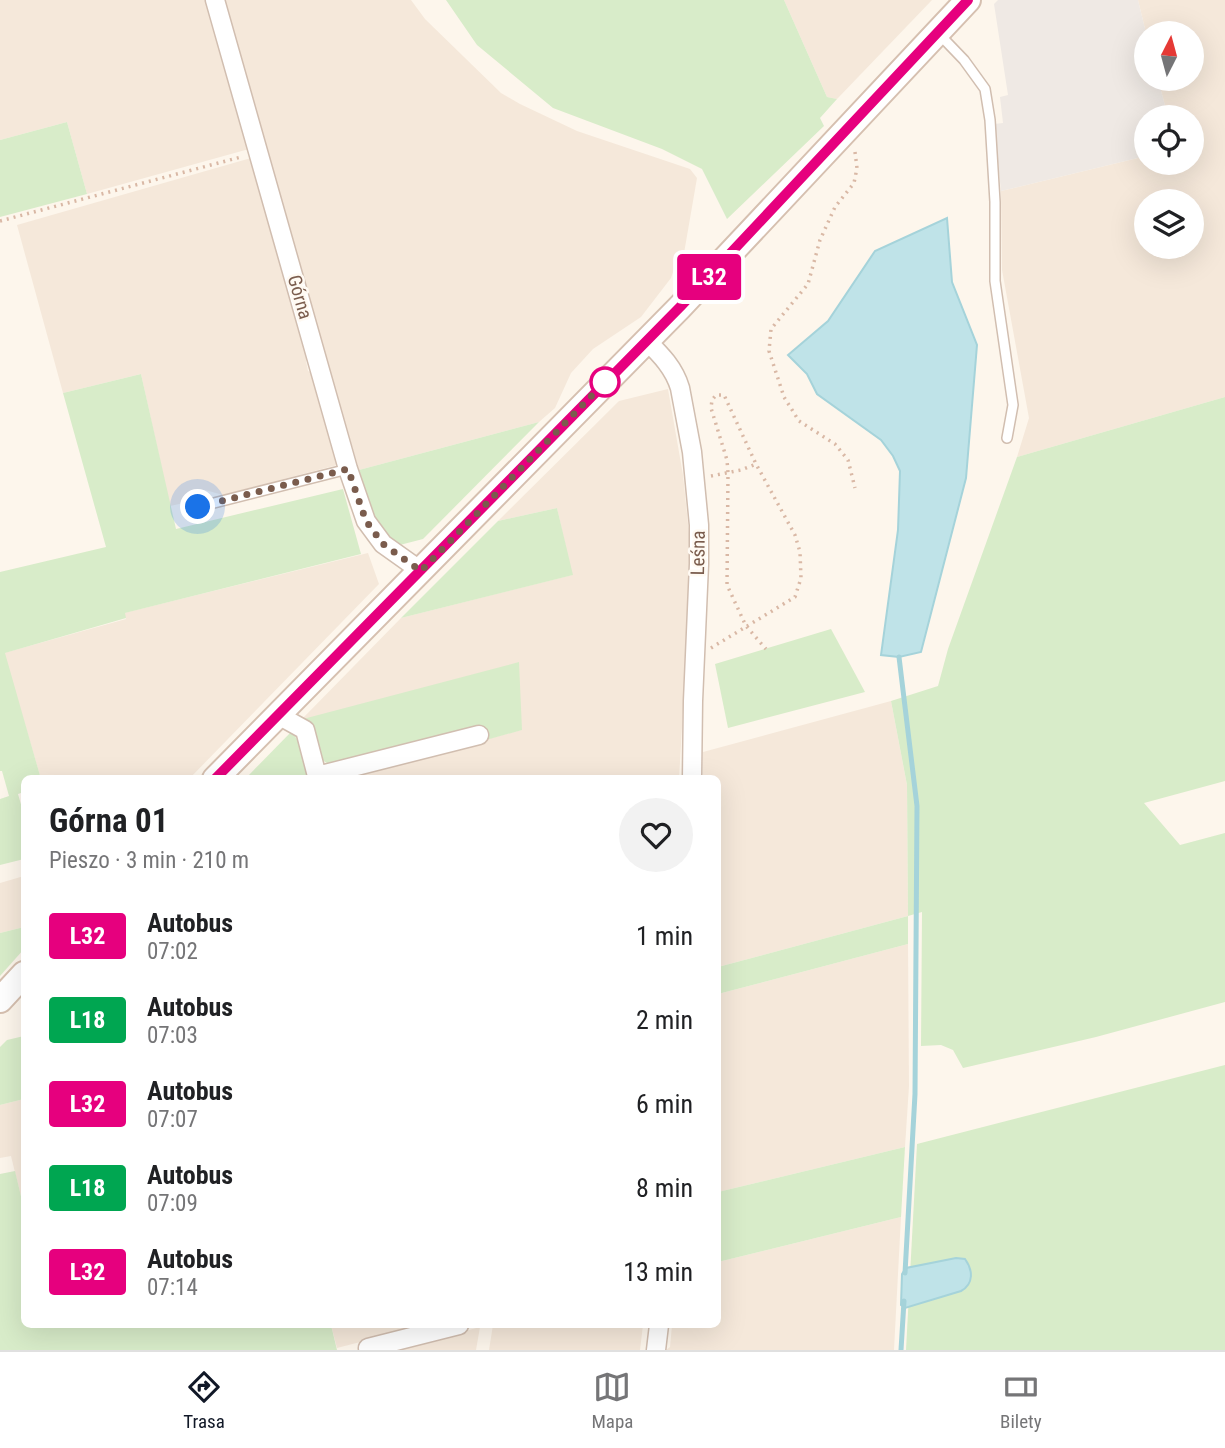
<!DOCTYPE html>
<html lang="pl">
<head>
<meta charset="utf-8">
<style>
  body { margin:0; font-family:"Roboto Condensed",sans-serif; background:#f2f2f2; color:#202124; height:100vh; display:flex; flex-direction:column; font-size:26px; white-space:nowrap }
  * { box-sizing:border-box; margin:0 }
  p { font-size:23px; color:#757577 }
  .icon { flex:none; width:38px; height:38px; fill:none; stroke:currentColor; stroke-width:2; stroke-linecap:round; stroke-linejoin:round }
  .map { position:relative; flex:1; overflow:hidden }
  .side { position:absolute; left:21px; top:775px; width:700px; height:553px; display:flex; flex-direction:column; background:#fff; border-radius:10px; box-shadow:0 7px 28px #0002 }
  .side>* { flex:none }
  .badge { padding:0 14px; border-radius:5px; font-size:24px; line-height:46px }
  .needle { width:46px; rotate:6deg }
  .buttons { position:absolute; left:1134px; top:21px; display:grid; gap:14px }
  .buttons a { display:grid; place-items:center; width:70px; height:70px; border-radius:50%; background:#fff; box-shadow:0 7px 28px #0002; font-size:35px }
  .you { position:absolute; width:35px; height:35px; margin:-18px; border:5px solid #fff; border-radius:50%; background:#1a73e8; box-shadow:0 0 0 10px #1a73e833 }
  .map>.badge { position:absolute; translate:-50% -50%; box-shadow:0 0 0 4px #fff }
  .round { display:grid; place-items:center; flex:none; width:74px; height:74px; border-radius:37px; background:#f2f2f2 }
  .summary { display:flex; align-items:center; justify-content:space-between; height:119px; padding:0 28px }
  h1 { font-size:33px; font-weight:700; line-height:52px }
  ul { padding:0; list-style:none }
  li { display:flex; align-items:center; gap:21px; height:84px; padding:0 28px }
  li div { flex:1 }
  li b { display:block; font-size:26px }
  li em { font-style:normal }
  li .badge { min-width:77px; font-weight:700; text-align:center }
  .menu { display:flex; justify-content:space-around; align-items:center; height:98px; border-top:2px solid #e0e0e0; background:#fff; font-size:19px; color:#757577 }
  .menu a { display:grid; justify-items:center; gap:4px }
  .menu .selected { color:#111827 }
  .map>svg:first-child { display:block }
  .residential { fill:#f5e8da; fill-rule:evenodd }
  .industrial { fill:#efe9e4 }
  .green { fill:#d8ecc9 }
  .water { fill:#bfe3e8; stroke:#a5d3da; stroke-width:2 }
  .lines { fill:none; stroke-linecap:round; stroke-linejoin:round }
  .stream { stroke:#a5d3da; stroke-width:5 }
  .lane-casing { stroke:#d1beb0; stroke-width:12 }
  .street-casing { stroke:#d1beb0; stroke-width:21 }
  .secondary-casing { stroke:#d6c0b0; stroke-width:28 }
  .path { stroke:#d9b8a5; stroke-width:3.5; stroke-dasharray:2 5; stroke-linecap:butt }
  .lane { stroke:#fff; stroke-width:9 }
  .street { stroke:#fff; stroke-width:18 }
  .secondary { stroke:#fff; stroke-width:24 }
  .line-casing { stroke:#fff; stroke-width:16 }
  .line { stroke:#e6007e; stroke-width:10 }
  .walk { stroke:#7a5c4d; stroke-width:7; stroke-dasharray:0 12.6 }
  .stop-dot { fill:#fff; stroke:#e6007e; stroke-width:3.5 }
  .labels { text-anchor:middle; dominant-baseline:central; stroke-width:5; stroke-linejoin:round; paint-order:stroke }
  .street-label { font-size:19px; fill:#7a5c4d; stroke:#fffaf3 }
</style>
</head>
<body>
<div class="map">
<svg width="1225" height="1350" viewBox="0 0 1225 1350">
  <rect width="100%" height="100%" fill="#fdf6ec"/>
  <!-- residential -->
  <g class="residential">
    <path d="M0,0H205L249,149L87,194L67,122L0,140Z"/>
    <path d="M223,0H411L425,19L501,93L520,104L577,131L690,169L697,178L683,259L676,263L671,278L641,317L593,349L571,373L555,408L539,422L359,470Z"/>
    <path d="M784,0H932L837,99L827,97Z"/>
    <path d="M1138,0H1225V397L1017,457L1029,418L1002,270L1001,191L1146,156V163H1192V117H1168L1158,79H1192V33H1146ZM1146,201H1192V247H1146Z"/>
    <path d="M251,158L308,355L306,361L308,371L314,374L341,464L223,495L205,490L194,493L184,503L170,506L141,374L63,393L17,225Z"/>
    <path d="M668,389L683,475L690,543L691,572L679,779H344V777L521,730L303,718L401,618L572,575L557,508L498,521L619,401Z"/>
    <path d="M368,553L379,584L189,779H41L4,653L126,619L124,613Z"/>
    <path d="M891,701L907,785L908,916L718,967V779H703V752Z"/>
    <path d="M24,876V927L0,933V883Z"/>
    <path d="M908,944L909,1086L905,1147L718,1192V994Z"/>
    <path d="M24,1099V1209L11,1156L0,1158V1105Z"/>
    <path d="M901,1217L894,1350H666L670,1347L672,1325H718V1262Z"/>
    <path d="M331,1325H426L337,1348Z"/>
    <path d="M493,1325H643L640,1350H489Z"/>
    <path d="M480,1327L476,1350H396Z"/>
  </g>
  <!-- industrial -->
  <path class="industrial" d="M998,0H1138L1146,33V79H1158L1168,117H1146V156L1001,191L994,124L1003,123L1000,97L1008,95L994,4Z"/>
  <!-- green -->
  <g class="green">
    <path d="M446,0H784L827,97L837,99L820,118L824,126L727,219L702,169L662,149L553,108L477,45Z"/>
    <path d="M67,122L87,194L0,217V140Z"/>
    <path d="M141,374L176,529L343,489L361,554L125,613L126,618L5,653L41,779H24V792L18,794L24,815V859L0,865V799L9,796L2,771H0V572L106,547L63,393Z"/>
    <path d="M1225,397V781L1144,803L1180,845L1225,833V1002L1096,1037L963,1068L953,1050L941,1045L921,1046L922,912L908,916V944L718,994V967L908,916L907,785L891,701L938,686L948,649L1017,457Z"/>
    <path d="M539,422L423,539L392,547L374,516L359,470Z"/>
    <path d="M557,508L573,575L401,618L498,521Z"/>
    <path d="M831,629L865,692L728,728L715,664Z"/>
    <path d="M519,662L522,730L486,740L332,766L322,760L311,729L303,719Z"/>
    <path d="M292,731L299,743L311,779H245Z"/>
    <path d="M24,927V949L0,976V933Z"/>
    <path d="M24,1036V1099L0,1105V1047L7,1040Z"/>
    <path d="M1225,1065V1350H906L917,1144Z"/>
    <path d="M905,1147L901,1217L718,1262V1192Z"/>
    <path d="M15,1171L24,1209V1325H331L337,1350H0V1174Z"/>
  </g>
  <!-- water -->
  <g class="water">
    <path d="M947,218L952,282L977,345L966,478L921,652L899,657L881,655L898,530L900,471L893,456L881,440L817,394L807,374L788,355L828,321L875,251Z"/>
    <path d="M956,1258L965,1259C973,1270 974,1284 961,1291L905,1308L901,1305L902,1274L906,1268Z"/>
  </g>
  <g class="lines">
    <!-- stream -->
    <g class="stream">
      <path d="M899,657L917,806L915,1094L905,1273"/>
      <path d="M901,1350L904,1301"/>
    </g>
    <defs>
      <g id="lane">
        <path d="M939,34L964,60L985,89L990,120L995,202V281L1013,405L1007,438"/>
        <path d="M198,507L348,469"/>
      </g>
      <g id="street">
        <path d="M215,0L348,469L366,521L383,544L421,571"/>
        <path d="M647,341C661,355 674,368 680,388L692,452L699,525V564L693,701L692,779"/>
        <path d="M278,715L305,730L317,776L479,735"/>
        <path d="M368,1348L459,1325"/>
        <path d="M656,1350L659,1325"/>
      </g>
      <g id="secondary">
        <path d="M215,779L680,307L968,0"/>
        <path d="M0,1000L24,974"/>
      </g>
    </defs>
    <!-- lane casing -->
    <use href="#lane" class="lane-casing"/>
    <!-- street casing -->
    <use href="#street" class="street-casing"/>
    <!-- secondary casing -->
    <use href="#secondary" class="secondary-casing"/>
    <!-- path -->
    <g class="path">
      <path d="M855,152L857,168L854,183L835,207L820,240L808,284L771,329L769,351L784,397L799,421L835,444L848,460L855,488"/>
      <path d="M0,221L241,157"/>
      <path d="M711,476L741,470L756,464"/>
      <path d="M711,648L795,597L801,578L800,552L795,535L756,464L724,395H716L712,400L711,408L727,460L728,473L727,585L746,626L766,649"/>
    </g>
    <!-- lane -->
    <use href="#lane" class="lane"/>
    <!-- street -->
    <use href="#street" class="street"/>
    <!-- secondary -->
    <use href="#secondary" class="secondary"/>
  </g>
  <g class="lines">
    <defs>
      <path id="line" d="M215,779L680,307L968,0"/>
    </defs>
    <!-- line casing -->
    <use href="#line" class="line-casing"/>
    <!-- line -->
    <use href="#line" class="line"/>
    <!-- walk -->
    <path class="walk" d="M198,507L348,469L366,521L383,544L421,571L605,382"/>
  </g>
  <!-- markers -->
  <circle class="stop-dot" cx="605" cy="382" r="14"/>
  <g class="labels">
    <!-- street labels -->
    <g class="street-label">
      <text transform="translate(300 297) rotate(74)">Górna</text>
      <text transform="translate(698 553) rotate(-89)">Leśna</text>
    </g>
  </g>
</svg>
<div class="buttons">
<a><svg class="needle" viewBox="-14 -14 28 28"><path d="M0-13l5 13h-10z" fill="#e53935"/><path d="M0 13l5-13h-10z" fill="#757577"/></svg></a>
<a><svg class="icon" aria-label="locate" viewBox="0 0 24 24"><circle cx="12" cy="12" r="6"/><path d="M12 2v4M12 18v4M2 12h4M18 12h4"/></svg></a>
<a><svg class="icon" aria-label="layers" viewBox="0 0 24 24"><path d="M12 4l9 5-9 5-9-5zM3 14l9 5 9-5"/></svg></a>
</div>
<div class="you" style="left:198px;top:507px"></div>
<b class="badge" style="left:709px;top:277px;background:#e6007e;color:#fff">L32</b>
<section class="side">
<div class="summary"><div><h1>Górna 01</h1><p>Pieszo · 3 min · 210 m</p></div><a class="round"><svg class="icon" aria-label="heart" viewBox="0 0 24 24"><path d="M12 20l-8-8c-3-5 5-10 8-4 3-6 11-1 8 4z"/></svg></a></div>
<ul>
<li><span class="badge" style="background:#e6007e;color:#fff">L32</span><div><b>Autobus</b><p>07:02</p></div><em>1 min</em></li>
<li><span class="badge" style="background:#00a651;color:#fff">L18</span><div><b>Autobus</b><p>07:03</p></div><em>2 min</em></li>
<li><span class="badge" style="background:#e6007e;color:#fff">L32</span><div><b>Autobus</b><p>07:07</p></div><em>6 min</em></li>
<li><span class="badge" style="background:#00a651;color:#fff">L18</span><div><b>Autobus</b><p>07:09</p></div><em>8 min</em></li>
<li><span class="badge" style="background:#e6007e;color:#fff">L32</span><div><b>Autobus</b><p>07:14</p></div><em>13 min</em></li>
</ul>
</section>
</div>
<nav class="menu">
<a class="selected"><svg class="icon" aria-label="directions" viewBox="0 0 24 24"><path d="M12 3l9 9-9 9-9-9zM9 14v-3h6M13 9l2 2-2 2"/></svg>Trasa</a>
<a><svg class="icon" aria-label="map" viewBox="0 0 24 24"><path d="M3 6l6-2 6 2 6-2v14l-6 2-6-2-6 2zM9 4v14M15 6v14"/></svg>Mapa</a>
<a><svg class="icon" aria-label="tickets" viewBox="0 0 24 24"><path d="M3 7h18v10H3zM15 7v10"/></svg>Bilety</a>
</nav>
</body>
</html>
